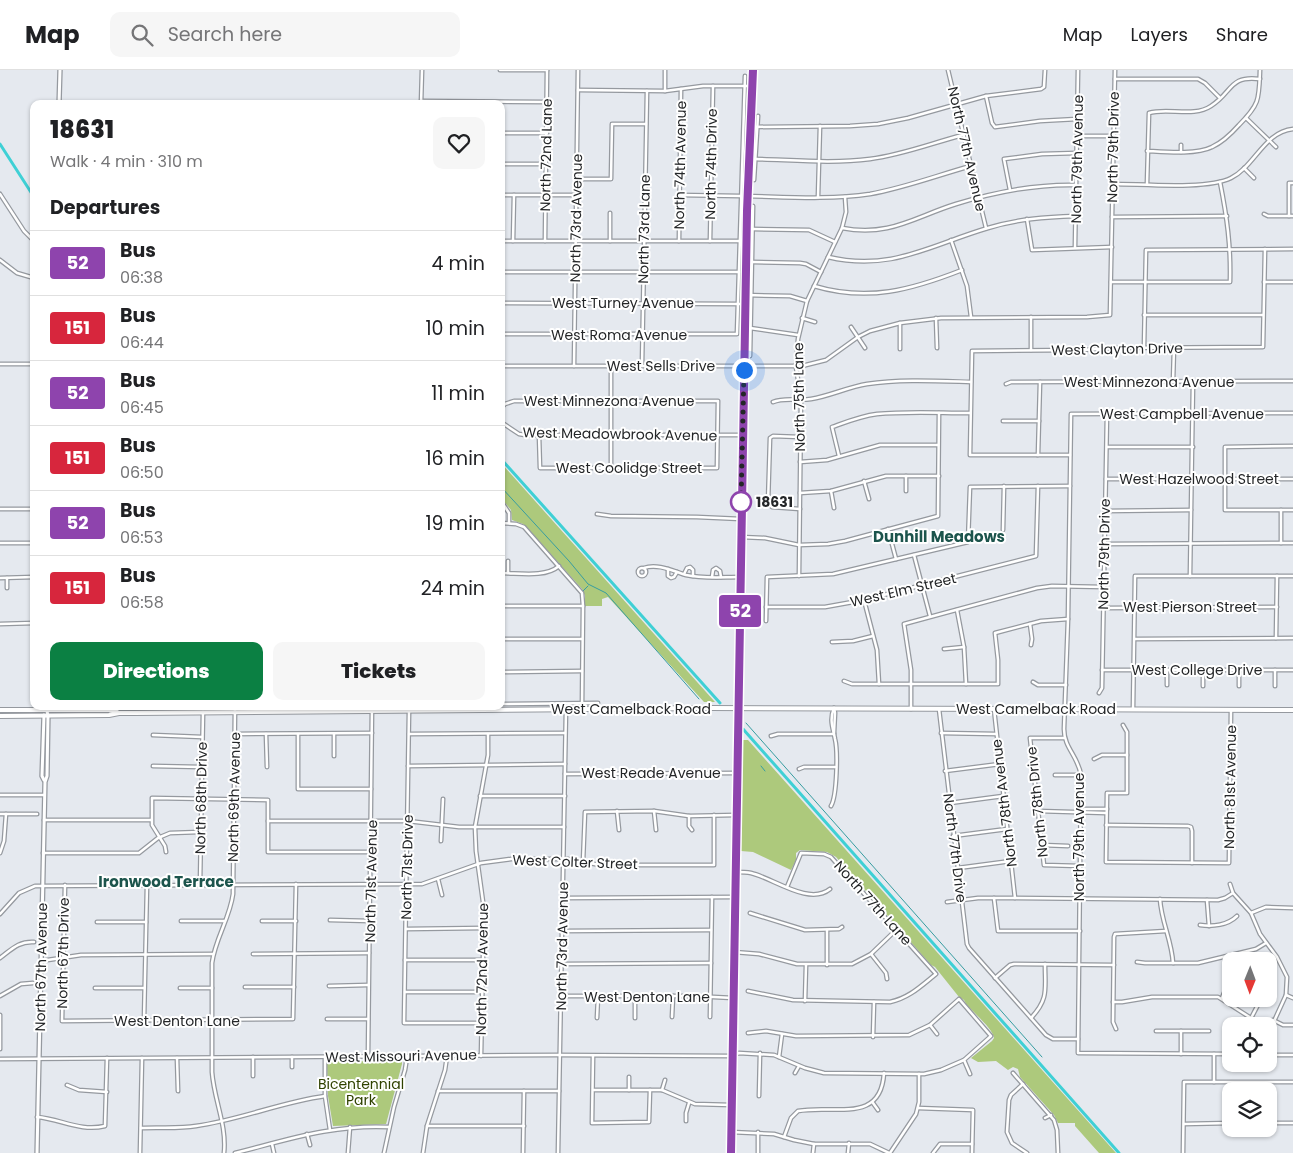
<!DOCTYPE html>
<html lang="en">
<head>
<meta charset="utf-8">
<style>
  body { margin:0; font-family:Poppins,sans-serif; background:#f6f6f6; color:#202124; height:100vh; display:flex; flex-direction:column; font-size:19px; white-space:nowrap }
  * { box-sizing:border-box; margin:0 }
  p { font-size:16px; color:#757577 }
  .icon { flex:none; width:28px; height:28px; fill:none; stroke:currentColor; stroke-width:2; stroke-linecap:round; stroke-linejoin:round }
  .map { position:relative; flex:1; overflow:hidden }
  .sheet { position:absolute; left:30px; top:30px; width:475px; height:610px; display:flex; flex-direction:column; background:#fff; border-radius:10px; box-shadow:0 1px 4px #0004 }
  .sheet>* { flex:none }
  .badge { padding:0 10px; border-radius:4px; font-size:18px; line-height:32px }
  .needle { width:32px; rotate:181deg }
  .buttons { position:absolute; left:1222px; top:882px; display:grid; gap:10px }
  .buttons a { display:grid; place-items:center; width:55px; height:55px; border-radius:10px; background:#fff; box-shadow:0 1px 4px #0004; font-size:25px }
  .you { position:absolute; width:25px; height:25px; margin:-12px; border:4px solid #fff; border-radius:50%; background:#1a73e8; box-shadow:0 0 0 8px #1a73e833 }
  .map>.badge { position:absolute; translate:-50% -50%; box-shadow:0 0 0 2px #fff }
  h2 { padding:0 20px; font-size:19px; line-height:45px }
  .round { display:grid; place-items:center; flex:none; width:52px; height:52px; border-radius:10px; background:#f6f6f6 }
  .headline { display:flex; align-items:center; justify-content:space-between; height:85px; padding:0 20px }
  h1 { font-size:24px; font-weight:800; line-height:38px }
  .primary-button { display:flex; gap:10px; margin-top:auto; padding:10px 20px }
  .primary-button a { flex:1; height:58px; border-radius:10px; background:#0b8043; color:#fff; font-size:20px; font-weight:800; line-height:58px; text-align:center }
  .primary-button a+a { background:#f6f6f6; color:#202124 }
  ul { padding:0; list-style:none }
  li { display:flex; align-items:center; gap:15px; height:65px; padding:0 20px; border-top:1px solid #e0e0e0 }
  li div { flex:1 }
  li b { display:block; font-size:19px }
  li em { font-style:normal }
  li .badge { min-width:55px; font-weight:700; text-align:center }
  header { display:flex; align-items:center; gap:30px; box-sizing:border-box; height:70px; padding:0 25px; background:#fff; border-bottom:1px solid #e0e0e0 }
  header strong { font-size:24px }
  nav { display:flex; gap:28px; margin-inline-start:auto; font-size:18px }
  .search { width:350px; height:45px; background:#f6f6f6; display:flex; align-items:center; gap:12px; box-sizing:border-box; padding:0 18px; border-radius:10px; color:#757577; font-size:19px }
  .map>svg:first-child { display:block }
  .park { fill:#adc97c }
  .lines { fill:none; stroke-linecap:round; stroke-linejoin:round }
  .stream { stroke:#379da1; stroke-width:1 }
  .canal { stroke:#3fd0d5; stroke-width:3 }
  .minor-casing { stroke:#95999f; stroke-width:5 }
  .tertiary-casing { stroke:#95999f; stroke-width:5 }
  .secondary-casing { stroke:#95999f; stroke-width:5.5 }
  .primary-casing { stroke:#95999f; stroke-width:6 }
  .minor { stroke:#fff; stroke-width:2.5 }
  .tertiary { stroke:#fff; stroke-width:2.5 }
  .secondary { stroke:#fff; stroke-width:3 }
  .primary { stroke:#fff; stroke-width:4 }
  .line-casing { stroke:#fff; stroke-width:11 }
  .line { stroke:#8e44ad; stroke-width:8 }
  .walk { stroke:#242628; stroke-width:5; stroke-dasharray:0 9 }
  .stop-dot { fill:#fff; stroke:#8e44ad; stroke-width:2.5 }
  .labels { text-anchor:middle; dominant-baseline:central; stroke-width:4; stroke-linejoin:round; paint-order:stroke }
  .street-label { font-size:14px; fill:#242628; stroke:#fff }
  .stop-label { font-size:14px; font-weight:bold; fill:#242628; stroke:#fff; text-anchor:start }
  .park-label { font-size:14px; fill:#304200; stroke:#fff }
  .neighbourhood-label { font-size:15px; font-weight:bold; fill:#1c544c; stroke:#fff }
</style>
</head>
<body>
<header>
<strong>Map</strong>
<div class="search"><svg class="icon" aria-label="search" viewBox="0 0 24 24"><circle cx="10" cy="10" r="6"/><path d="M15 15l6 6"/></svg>Search here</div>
<nav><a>Map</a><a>Layers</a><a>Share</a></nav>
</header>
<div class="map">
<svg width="1293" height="1083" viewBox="0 0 1293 1083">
  <rect width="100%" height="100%" fill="#e5e9ef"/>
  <!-- park -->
  <g class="park">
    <path d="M501,393L715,632H704L608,527L602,529V536H585V526L582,519L530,461L523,454L512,450L511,440L501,428Z"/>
    <path d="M743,670H748L1116,1083H1099L1075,1056V1053H1058L1054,1045L1020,1007L1018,999L1013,997L1008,1000L996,991L978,992L971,988L992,971L994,968C993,959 973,942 966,934L964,930L959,927L935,897L931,895L836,787L827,782L800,780L796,783V790L791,800L753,782L741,781Z"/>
    <path d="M329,991H402V994L386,1054L333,1056L328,1026L327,993Z"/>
  </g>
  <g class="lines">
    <!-- stream -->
    <g class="stream">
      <path d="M501,417L569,491L588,514L606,523L699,629"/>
      <path d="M582,522L588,516"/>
      <path d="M746,653L1042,987"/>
      <path d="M761,696L765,701"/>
    </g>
    <!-- canal -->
    <g class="canal">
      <path d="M0,74L34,127"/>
      <path d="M501,389L720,633"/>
      <path d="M743,659L1119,1083"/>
    </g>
    <defs>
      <g id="minor">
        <path d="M500,0H547"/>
        <path d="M948,0L986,158"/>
        <path d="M1115,9H1198L1205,13L1220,28"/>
        <path d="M578,20L665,21L703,16H753"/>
        <path d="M665,21V0"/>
        <path d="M986,26L992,53L995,57L1040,51L1077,49"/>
        <path d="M421,31L547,32"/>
        <path d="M421,34L422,0"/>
        <path d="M1246,48L1276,77"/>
        <path d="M751,57L850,56L878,54L908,48L986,26L1041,19L1044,17L1045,0"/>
        <path d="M501,63H547"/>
        <path d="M1077,66H1113"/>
        <path d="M1181,75V82"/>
        <path d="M1147,81C1165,82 1196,85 1212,77C1223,72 1231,64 1239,55C1260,34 1259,29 1260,0"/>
        <path d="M755,89C793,90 833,94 870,89C902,85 932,73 963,65"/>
        <path d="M501,94H546"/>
        <path d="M1244,98L1254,108"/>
        <path d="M577,109H611L612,54H646"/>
        <path d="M754,110L758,46"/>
        <path d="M1113,114C1142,114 1207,120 1231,108C1255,96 1264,62 1293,59"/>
        <path d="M1147,114L1149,43C1168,37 1193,48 1211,36C1233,22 1229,5 1260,9"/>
        <path d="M1010,120L1004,89L1042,84L1077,83"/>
        <path d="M0,124L24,161L34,171"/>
        <path d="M501,125H577"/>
        <path d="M679,125L740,126"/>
        <path d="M747,126C788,127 830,130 870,124C904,118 938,105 971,96"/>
        <path d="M818,127L820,56"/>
        <path d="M610,143V171"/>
        <path d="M1264,144L1268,146H1293"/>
        <path d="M1289,146V113H1293"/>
        <path d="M1112,147L1227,146"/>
        <path d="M1027,149L1032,180L1112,177"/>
        <path d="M842,158C890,167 914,147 956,134C995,122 1035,114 1076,115"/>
        <path d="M752,159L809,160L835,172"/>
        <path d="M951,170L967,216L971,247"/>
        <path d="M501,171H746"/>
        <path d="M513,171L514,125"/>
        <path d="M545,171L547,0"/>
        <path d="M679,171L681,19"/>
        <path d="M710,171L713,16"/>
        <path d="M1075,177L1078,0"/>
        <path d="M828,187C891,202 930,175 988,158C1017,149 1046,147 1076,146"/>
        <path d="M0,190L17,203L34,208"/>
        <path d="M752,192L800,193L806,194L821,202"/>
        <path d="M501,202H739"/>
        <path d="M1111,212H1230C1231,176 1227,147 1220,112"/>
        <path d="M1264,212H1293"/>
        <path d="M814,216C868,232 911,220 962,200"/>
        <path d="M745,225L790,226L807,231"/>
        <path d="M501,233L745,234"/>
        <path d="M1144,245H1263"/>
        <path d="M802,248L815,252"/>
        <path d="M936,248L937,278"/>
        <path d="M900,253V279"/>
        <path d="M851,257L865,278"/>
        <path d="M750,258L798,265"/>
        <path d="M501,264H737L745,6"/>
        <path d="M1144,278L1146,180L1293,179"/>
        <path d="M1031,280V247"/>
        <path d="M750,286L753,136"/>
        <path d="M501,296H802L826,290L858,267L870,261L900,253L941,248L1087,247L1110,245L1115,0"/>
        <path d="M574,296L578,0"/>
        <path d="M611,296V397"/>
        <path d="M642,296L647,21"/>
        <path d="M1173,312L1174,278"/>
        <path d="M1006,314L1011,312L1293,311"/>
        <path d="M773,332C784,327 798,331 811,329C830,326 848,317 867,314C900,309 937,311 971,312"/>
        <path d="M501,338L505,334L514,331H718L717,398H540L539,365"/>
        <path d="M1003,351H1039"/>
        <path d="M501,352L519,364L525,365H743"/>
        <path d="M1293,376L1225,377V440H1293"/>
        <path d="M1107,377H1193"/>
        <path d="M1038,385L1040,312"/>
        <path d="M1070,385H970L972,281L1083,280L1112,278L1263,277L1265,179"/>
        <path d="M839,386L832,357C846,352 861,346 877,344C907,341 939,343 970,343"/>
        <path d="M800,392L827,390L880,375H938"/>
        <path d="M1106,409H1293"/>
        <path d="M864,411L869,429"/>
        <path d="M831,421L834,438"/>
        <path d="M906,421V406"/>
        <path d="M800,423L831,421L886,406H939"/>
        <path d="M501,431L509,443V453"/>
        <path d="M0,439H34"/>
        <path d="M800,439L772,437L768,433L770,368L773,366L800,367"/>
        <path d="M1105,441L1191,440"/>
        <path d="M597,444L611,446L697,447L741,449"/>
        <path d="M501,453L516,454L524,457L582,523L583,536L582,639"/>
        <path d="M888,459L896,489"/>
        <path d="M1003,460L1004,416"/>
        <path d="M741,467L765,468L799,475L828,474L845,471L938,446L939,343"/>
        <path d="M0,473H34"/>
        <path d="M1281,473V440"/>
        <path d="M1104,474L1293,473"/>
        <path d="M914,485L930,546"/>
        <path d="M508,491V503"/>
        <circle cx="642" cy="502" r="4"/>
        <path d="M644,498C657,493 673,501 686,505C703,509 723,507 740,507"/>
        <path d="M668,499V506L671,508L674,507L677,502"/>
        <path d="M501,503C519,503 545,508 559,496"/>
        <path d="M684,504L687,498L690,497L693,500V506"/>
        <path d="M799,506L801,329L796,297L798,269L807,231L842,158L846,142L845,127"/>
        <path d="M1190,506L1193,312"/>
        <path d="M712,507L713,500L716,498L720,501L721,507"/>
        <path d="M0,508L34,507"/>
        <path d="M7,518V508"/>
        <path d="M864,530L877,580L879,614"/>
        <path d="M501,536H583"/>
        <path d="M766,537H825L864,530L1036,486L1038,416"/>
        <path d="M1103,538L1277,537"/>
        <path d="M957,540L964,577L966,614"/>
        <path d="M766,551L767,507L833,504L968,472L970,417L1070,416"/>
        <path d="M0,554L34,553"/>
        <path d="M1030,554L1032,569L1031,575"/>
        <path d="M1276,568L1277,506"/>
        <path d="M501,569H582"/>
        <path d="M1135,569L1293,568"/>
        <path d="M832,572L853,571L873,566"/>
        <path d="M944,579L964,577"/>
        <path d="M1102,600H1293"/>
        <path d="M1203,600V616"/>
        <path d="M1275,600V616"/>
        <path d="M501,602L582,601"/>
        <path d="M844,611L852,614H998V590L995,563L1041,551L1068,549"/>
        <path d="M1033,612L1038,615H1066"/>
        <path d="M1167,615V600"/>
        <path d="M1239,616V600"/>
        <path d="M1099,623L1102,618L1107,343"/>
        <path d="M501,634L598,633"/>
        <path d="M76,637L142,636"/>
        <path d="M834,638L835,643L834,663"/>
        <path d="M911,639V600L904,554L1037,518L1052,516L1104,517"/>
        <path d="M939,639L967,874L969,878L1046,965L1053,969H1078"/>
        <path d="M994,639L1015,828"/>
        <path d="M1133,639L1135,506H1293"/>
        <path d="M409,641L404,953H482"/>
        <path d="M1123,655L1127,662V723H1107L1106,792L1229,793L1231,640"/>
        <path d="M941,663L996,664"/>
        <path d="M235,664L372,663"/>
        <path d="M266,664L267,697"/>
        <path d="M298,664V719H371"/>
        <path d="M334,664V686"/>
        <path d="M409,664L565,663"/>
        <path d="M153,665L202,667"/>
        <path d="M771,666L778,664H834"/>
        <path d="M1064,668H1030L1044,795L1080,796"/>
        <path d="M1094,689L1102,685H1127"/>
        <path d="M153,696L201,697"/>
        <path d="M408,696L565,694"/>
        <path d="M799,699L804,697H835"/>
        <path d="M945,701L1000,694"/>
        <path d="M565,704L737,703"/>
        <path d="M1055,705H1081"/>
        <path d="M0,725H44"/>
        <path d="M480,726H565"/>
        <path d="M950,733L1003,726"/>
        <path d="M831,736C837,726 838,681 835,669C833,658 829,650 834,638"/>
        <path d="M617,741L619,760"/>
        <path d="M654,741L656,760"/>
        <path d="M1038,741L1106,743"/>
        <path d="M1080,742L1085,739H1107"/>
        <path d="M0,744H37"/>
        <path d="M689,746V756L692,760"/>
        <path d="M44,750H151"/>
        <path d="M268,751H408L459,757H564"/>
        <path d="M1106,755L1188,756L1191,757L1192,761V793"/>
        <path d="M953,766L1007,759"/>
        <path d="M441,771L443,729"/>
        <path d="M1042,775L1068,776"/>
        <path d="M166,782L165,776L152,755V728L268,730V782H371"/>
        <path d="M0,783L4,771L6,744"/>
        <path d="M43,783H139L158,768L170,763L200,762"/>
        <path d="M583,792L585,742L654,741L689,746L736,745"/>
        <path d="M958,798L1011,791"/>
        <path d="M735,802C741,802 746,802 751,803C773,808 809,836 830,819"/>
        <path d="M438,809L442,825"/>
        <path d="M1230,814L1233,823L1251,843L1260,864L1277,887L1287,907L1286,925L1270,960L1269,985"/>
        <path d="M65,815L62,951L293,949L296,814"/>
        <path d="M200,815L203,642"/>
        <path d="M563,828L735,827"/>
        <path d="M994,828L998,861H1080"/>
        <path d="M1160,829C1161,851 1172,871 1173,893"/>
        <path d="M1207,830L1209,856"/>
        <path d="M947,832L978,828H1015L1218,830L1225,828L1233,823"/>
        <path d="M750,843L805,860L839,859L842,857"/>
        <path d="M1251,843L1266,837L1293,838"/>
        <path d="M0,844L19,823L35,816L422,814L481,793L511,789H568L600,795H714V745"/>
        <path d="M330,850L370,851"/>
        <path d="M181,851H224"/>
        <path d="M262,851H296"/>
        <path d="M97,852H146"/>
        <path d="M1200,855C1213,857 1228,855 1237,846"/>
        <path d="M406,859L484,858"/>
        <path d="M562,861L711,860"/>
        <path d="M734,882L759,884L797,894H852L871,884L896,860"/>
        <path d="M253,884L369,883"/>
        <path d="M871,884L886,903L887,909"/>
        <path d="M0,888C12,879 19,871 34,872"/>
        <path d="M405,890H483"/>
        <path d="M41,891L81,885L213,884"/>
        <path d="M1137,892L1145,893H1198L1256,879L1266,873"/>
        <path d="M562,894L711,893"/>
        <path d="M827,895V860"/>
        <path d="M995,908L1010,895L1014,894L1114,895"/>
        <path d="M329,916L368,915"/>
        <path d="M245,917H294"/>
        <path d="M95,918H144"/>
        <path d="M180,918H212"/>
        <path d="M748,921L793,930L890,932C909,928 921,916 936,904L831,787L824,784L801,783L787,817"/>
        <path d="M405,922H482"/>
        <path d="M1286,925L1293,928"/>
        <path d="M0,926L21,914L33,913"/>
        <path d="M561,926H694L733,928"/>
        <path d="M635,927V948"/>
        <path d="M1222,928L1228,913L1225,887"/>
        <path d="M805,931L806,895"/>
        <path d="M1113,932H1122L1152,927H1218L1251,948"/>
        <path d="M0,945V979"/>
        <path d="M672,947L673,926"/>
        <path d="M710,947L712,827"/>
        <path d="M597,948L598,927"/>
        <path d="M1031,948C1049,929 1045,919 1045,894"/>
        <path d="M327,949H368"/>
        <path d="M1273,950L1283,955H1293"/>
        <path d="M144,951L147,815"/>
        <path d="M930,955L937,964"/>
        <path d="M1247,956L1261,929"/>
        <path d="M1116,959L1113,952L1114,867L1115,864L1166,861"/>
        <path d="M1156,961H1209"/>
        <path d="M1181,961V984"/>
        <path d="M873,967L874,932"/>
        <path d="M1231,984L1078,983L1081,705C1078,686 1064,678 1064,659L1068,549L1071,344L1293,343"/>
        <path d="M1269,985H1293"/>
        <path d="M481,986L484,839L476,781L475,757L488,685V664"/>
        <path d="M593,986L592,1053L649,1052L650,1020"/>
        <path d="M732,986L739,983L774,985L805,998L824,1003L924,1004L941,1000L964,990L991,966L959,929L930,955L909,965L796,966L766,961L748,963"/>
        <path d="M292,987V997"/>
        <path d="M325,987V1026L330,1060"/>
        <path d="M368,987L372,636"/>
        <path d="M779,987L782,964"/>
        <path d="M177,988L178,1021"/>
        <path d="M964,990L970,1004"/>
        <path d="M795,1003L799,996"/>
        <path d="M1013,1003L1054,1050L1057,1060L1058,1083"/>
        <path d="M253,1006V987"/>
        <path d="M629,1007V1020"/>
        <path d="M1214,1012V984"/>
        <path d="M1023,1014L1011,1025L1009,1030L1007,1062L1012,1073L1027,1083"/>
        <path d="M67,1015L79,1020L107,1022"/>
        <path d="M594,1020H662L695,1034L731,1035"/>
        <path d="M662,1020L665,1010"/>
        <path d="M438,1021H559"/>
        <path d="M759,1026L760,983"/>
        <path d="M873,1033L878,1040"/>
        <path d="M918,1038L973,1040L972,1083"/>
        <path d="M37,1047C61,1049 80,1062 105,1056L107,988"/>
        <path d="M1045,1048L1051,1045"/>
        <path d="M686,1051V1043L689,1033"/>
        <path d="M1269,1053H1293"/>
        <path d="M1184,1054L1231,1053"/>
        <path d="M427,1056H524"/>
        <path d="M141,1058C159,1057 178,1059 196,1056C240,1050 281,1032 325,1026"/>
        <path d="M731,1062L774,1064L794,1070L814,1074H870L889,1083"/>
        <path d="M307,1064L310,1075"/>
        <path d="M784,1067L791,1048L798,1041C833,1034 881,1055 884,1003"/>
        <path d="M272,1074L274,1083"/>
        <path d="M140,1083L142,988"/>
        <path d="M224,1083C227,1055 214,1030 212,1002V893C215,869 230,848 233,824L235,636"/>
        <path d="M235,1083C287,1070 335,1054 389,1057"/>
        <path d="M348,1083L350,1057"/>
        <path d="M423,1083L427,1056L445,1000L447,986"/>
        <path d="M523,1083L524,1021"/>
        <path d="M558,1083L566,639"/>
        <path d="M758,1083V1062"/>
        <path d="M813,1083L814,1074"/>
        <path d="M848,1083L849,1073"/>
        <path d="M890,1083L916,1044L919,1032V1004"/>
        <path d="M933,1083L940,1074H972"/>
        <path d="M1183,1083L1184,1012H1293"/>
      </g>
      <g id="tertiary">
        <path d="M0,294H34"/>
        <path d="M0,989L556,985L732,986"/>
        <path d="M384,1083L394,1037L405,1000L407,987"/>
      </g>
      <g id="secondary">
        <path d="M59,34L60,0"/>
        <path d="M44,645L42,706L44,710"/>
        <path d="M37,1083L45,712L47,706L48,646L46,636"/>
        <path d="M731,1083L747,126L753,0"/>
      </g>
      <g id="primary">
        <path d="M0,640H109L117,642"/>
        <path d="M0,646L109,645L119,643H134L710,638L1293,640"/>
      </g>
    </defs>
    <!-- minor casing -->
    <use href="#minor" class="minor-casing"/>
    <!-- tertiary casing -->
    <use href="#tertiary" class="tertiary-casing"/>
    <!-- secondary casing -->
    <use href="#secondary" class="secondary-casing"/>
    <!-- primary casing -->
    <use href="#primary" class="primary-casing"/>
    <!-- minor -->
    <use href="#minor" class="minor"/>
    <!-- tertiary -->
    <use href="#tertiary" class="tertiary"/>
    <!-- secondary -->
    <use href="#secondary" class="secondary"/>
    <!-- primary -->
    <use href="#primary" class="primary"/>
  </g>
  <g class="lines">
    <defs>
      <path id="line" d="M731,1083L747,141L753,0"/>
    </defs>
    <!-- line casing -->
    <use href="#line" class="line-casing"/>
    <!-- line -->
    <use href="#line" class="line"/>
    <!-- walk -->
    <path class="walk" d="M741,432L744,300"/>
  </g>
  <!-- markers -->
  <circle class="stop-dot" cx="741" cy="432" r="10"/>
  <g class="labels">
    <!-- street labels -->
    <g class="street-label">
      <text transform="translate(1113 77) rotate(-89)">North 79th Drive</text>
      <text transform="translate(967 79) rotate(77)">North 77th Avenue</text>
      <text transform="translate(546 85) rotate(-89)">North 72nd Lane</text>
      <text transform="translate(1077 89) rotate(-89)">North 79th Avenue</text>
      <text transform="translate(711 94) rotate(-89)">North 74th Drive</text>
      <text transform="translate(680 95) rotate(-89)">North 74th Avenue</text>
      <text transform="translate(576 148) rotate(-89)">North 73rd Avenue</text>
      <text transform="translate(644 159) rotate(-89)">North 73rd Lane</text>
      <text x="623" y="233">West Turney Avenue</text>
      <text x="619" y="265">West Roma Avenue</text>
      <text transform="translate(1117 279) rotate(-1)">West Clayton Drive</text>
      <text x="661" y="296">West Sells Drive</text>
      <text x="1149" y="312">West Minnezona Avenue</text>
      <text transform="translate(799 327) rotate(-91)">North 75th Lane</text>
      <text x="609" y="331">West Minnezona Avenue</text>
      <text x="1182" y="344">West Campbell Avenue</text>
      <text transform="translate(620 364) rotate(1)">West Meadowbrook Avenue</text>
      <text x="629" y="398">West Coolidge Street</text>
      <text x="1199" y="409">West Hazelwood Street</text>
      <text transform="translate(1104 484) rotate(-89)">North 79th Drive</text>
      <text transform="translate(903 520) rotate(-13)">West Elm Street</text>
      <text x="1190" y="537">West Pierson Street</text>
      <text x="1197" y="600">West College Drive</text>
      <text x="631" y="639">West Camelback Road</text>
      <text x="1036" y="639">West Camelback Road</text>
      <text x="651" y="703">West Reade Avenue</text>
      <text transform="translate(1230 717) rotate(-89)">North 81st Avenue</text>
      <text transform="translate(234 727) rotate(-89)">North 69th Avenue</text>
      <text transform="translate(201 728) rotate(-89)">North 68th Drive</text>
      <text transform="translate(1037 732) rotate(-96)">North 78th Drive</text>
      <text transform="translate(1004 733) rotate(-97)">North 78th Avenue</text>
      <text transform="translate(1079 767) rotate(-90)">North 79th Avenue</text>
      <text transform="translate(955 778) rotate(83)">North 77th Drive</text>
      <text transform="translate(575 792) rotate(2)">West Colter Street</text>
      <text transform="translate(407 797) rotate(-89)">North 71st Drive</text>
      <text transform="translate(371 811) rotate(-89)">North 71st Avenue</text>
      <text transform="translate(873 833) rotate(48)">North 77th Lane</text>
      <text transform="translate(562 876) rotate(-89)">North 73rd Avenue</text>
      <text transform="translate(63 883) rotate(-89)">North 67th Drive</text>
      <text transform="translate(41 897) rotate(-89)">North 67th Avenue</text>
      <text transform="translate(482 899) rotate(-89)">North 72nd Avenue</text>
      <text x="647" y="927">West Denton Lane</text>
      <text x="177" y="951">West Denton Lane</text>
      <text transform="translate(401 986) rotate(-1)">West Missouri Avenue</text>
    </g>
    <!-- stop labels -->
    <g class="stop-label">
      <text x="756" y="432">18631</text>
    </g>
    <!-- park labels -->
    <g class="park-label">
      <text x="361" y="1014">Bicentennial<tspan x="361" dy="16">Park</tspan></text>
    </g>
    <!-- neighbourhood labels -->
    <g class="neighbourhood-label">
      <text x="939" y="466">Dunhill Meadows</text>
      <text x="166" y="811">Ironwood Terrace</text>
    </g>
  </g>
</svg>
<div class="buttons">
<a><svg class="needle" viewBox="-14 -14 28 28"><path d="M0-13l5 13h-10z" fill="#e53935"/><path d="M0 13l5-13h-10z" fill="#757577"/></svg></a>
<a><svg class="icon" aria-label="locate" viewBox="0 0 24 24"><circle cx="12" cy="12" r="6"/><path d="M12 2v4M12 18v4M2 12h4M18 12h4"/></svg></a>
<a><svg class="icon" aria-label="layers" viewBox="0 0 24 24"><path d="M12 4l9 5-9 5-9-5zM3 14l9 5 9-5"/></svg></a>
</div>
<div class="you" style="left:744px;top:300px"></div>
<b class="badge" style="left:740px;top:541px;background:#8e44ad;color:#fff">52</b>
<section class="sheet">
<div class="headline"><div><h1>18631</h1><p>Walk · 4 min · 310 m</p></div><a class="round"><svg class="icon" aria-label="heart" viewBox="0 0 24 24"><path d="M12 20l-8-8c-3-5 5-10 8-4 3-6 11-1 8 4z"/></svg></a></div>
<h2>Departures</h2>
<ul>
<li><span class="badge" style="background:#8e44ad;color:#fff">52</span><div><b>Bus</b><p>06:38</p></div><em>4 min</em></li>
<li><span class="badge" style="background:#d7263d;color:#fff">151</span><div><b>Bus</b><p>06:44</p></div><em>10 min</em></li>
<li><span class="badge" style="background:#8e44ad;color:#fff">52</span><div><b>Bus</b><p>06:45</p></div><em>11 min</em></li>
<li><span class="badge" style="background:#d7263d;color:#fff">151</span><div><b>Bus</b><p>06:50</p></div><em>16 min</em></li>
<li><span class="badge" style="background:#8e44ad;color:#fff">52</span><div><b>Bus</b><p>06:53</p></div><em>19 min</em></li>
<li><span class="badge" style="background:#d7263d;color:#fff">151</span><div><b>Bus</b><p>06:58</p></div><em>24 min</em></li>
</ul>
<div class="primary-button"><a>Directions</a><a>Tickets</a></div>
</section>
</div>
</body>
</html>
